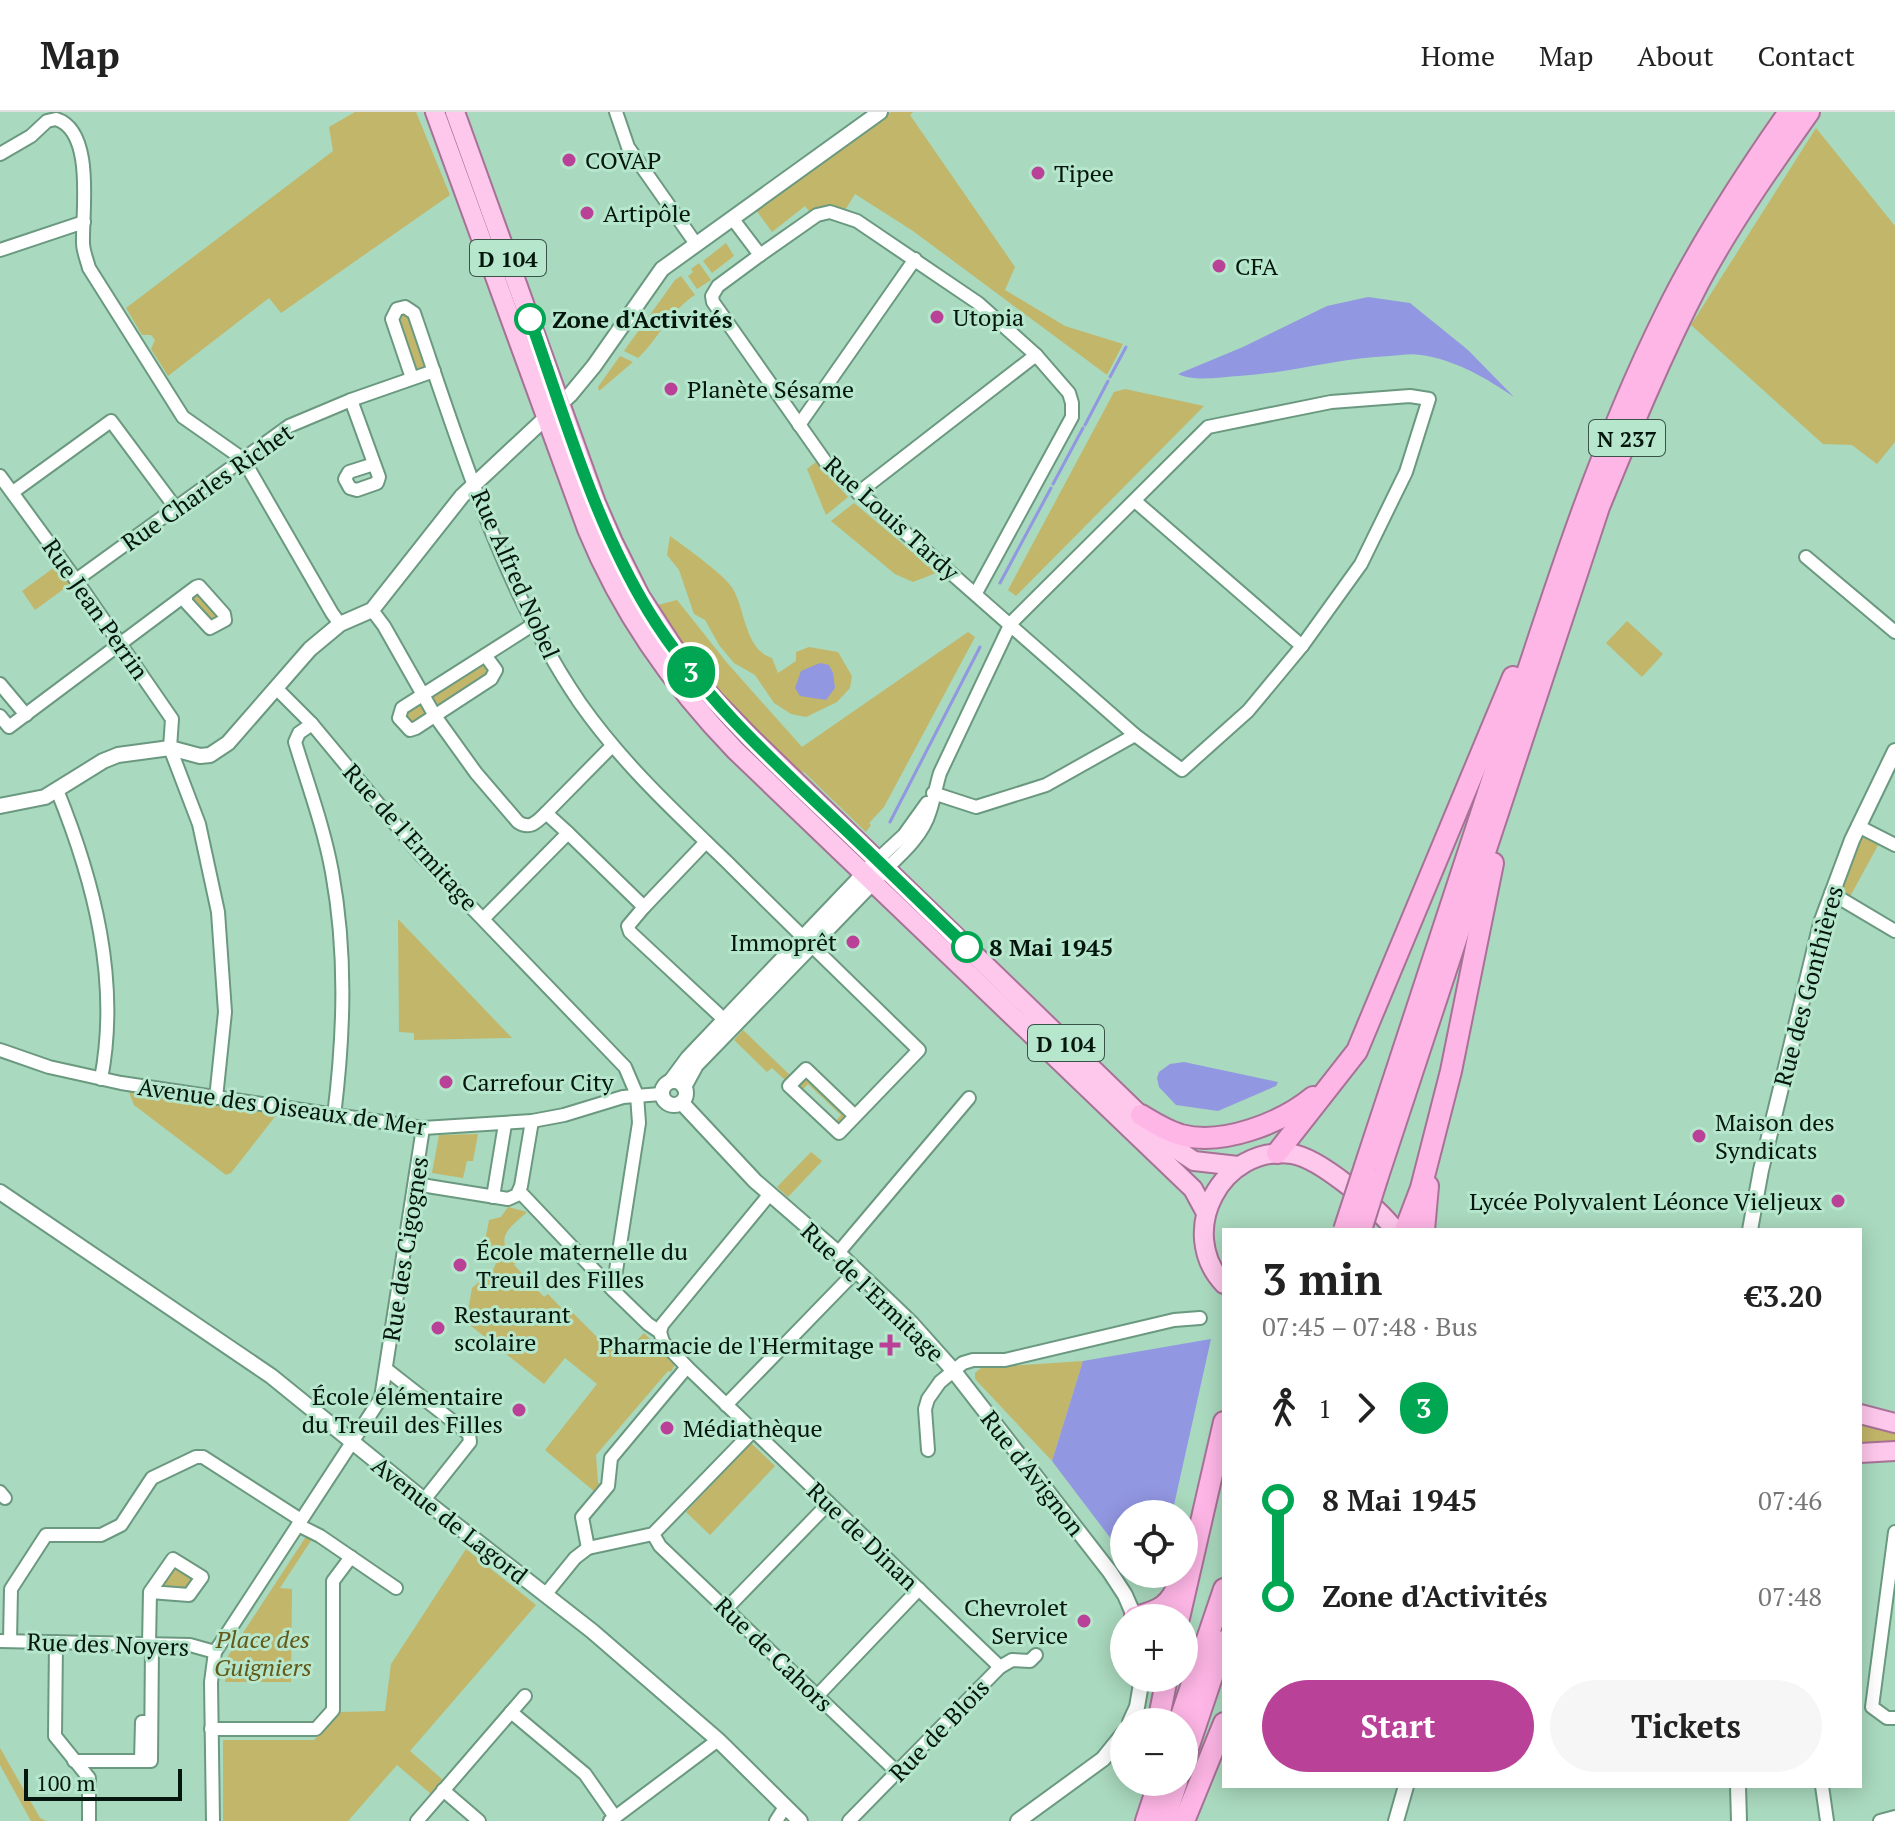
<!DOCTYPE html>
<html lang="en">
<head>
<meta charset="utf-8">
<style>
  body { margin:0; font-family:"PT Serif",serif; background:#f6f6f6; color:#222; height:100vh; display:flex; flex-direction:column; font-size:30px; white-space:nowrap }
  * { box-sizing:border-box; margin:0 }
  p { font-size:26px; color:#767676 }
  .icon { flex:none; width:44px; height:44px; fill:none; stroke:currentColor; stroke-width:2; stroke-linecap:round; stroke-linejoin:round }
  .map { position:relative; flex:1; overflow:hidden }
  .panel { position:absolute; left:1222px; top:1116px; width:640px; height:560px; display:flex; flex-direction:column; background:#fff; border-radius:0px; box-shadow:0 4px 20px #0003 }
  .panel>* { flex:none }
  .badge { padding:0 16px; border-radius:26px; font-size:28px; line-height:52px }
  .controls { position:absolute; left:1110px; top:1388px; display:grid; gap:16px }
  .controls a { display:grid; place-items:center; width:88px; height:88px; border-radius:50%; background:#fff; box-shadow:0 4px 20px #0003; font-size:40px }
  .scale { position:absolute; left:24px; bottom:20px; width:158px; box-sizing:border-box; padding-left:8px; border:4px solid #04160d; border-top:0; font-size:22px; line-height:28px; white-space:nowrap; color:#04160d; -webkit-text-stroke:6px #b6e6cb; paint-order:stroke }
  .map>.badge { position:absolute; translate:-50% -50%; box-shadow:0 0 0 4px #fff }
  .legs { display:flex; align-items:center; gap:12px; height:88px; padding:0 40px; font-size:26px }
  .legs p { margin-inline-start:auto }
  .summary { display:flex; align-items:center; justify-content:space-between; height:136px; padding:0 40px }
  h1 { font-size:44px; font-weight:800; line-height:60px }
  .primary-button { display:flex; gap:16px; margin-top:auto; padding:16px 40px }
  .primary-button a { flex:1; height:92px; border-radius:48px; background:#b94298; color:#fff; font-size:32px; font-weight:800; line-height:92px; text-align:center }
  .primary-button a+a { background:#f6f6f6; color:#222 }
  ul { padding:0 40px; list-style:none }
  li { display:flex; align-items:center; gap:28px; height:96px; font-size:30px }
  li i { display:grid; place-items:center; width:12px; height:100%; margin:0 10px; background:currentColor }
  li i::after { content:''; width:20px; height:20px; margin:-10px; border:6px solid; border-radius:50%; background:#fff }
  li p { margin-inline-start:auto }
  li:first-child i { background:linear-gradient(#0000 50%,currentColor 0) }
  li:last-child i { background:linear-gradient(currentColor 50%,#0000 0) }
  header { display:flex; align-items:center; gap:48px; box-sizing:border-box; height:112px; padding:0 40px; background:#fff; border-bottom:2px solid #e0e0e0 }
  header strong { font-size:38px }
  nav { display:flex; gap:44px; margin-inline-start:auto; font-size:28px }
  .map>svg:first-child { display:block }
  .green { fill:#c2b66a }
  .water { fill:#9297e2 }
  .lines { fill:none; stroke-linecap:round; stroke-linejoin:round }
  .stream { stroke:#9297e2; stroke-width:3 }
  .minor-casing { stroke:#6b9980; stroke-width:16 }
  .tertiary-casing { stroke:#6b9980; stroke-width:18 }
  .primary-casing { stroke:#a67296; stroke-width:22 }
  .trunk-casing { stroke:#a67296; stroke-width:24 }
  .minor { stroke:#fff; stroke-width:12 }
  .tertiary { stroke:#fff; stroke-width:14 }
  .primary { stroke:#fec8ec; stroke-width:18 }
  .trunk { stroke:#feb6e6; stroke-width:20 }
  .trunk-bridge-casing { stroke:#a67296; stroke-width:24; stroke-linecap:butt }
  .trunk-bridge { stroke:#feb6e6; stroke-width:20 }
  .line-1-casing { stroke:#fff; stroke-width:18 }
  .line-1 { stroke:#00a651; stroke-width:12 }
  .poi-dot { fill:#b94298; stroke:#b6e6cb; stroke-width:3 }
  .stop-1-dot { fill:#fff; stroke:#00a651; stroke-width:4 }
  .labels { text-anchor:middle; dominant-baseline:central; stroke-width:6; stroke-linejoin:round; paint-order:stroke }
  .shield { fill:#b6e6cb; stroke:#395446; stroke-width:2 }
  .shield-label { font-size:22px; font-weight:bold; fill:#04160d }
  .poi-label { font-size:24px; fill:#04160d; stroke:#b6e6cb; text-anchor:start }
  .stop-label { font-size:24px; font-weight:bold; fill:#04160d; stroke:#b6e6cb; text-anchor:start }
  .street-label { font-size:24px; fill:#04160d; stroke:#b6e6cb }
  .park-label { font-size:24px; font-style:italic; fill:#635918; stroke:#b6e6cb }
</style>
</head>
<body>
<header>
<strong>Map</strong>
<nav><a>Home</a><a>Map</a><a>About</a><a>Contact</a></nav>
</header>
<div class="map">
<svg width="1895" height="1709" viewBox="0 0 1895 1709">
  <rect width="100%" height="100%" fill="#a9d9be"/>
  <!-- green -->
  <g class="green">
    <path d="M355,0H416L450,83L281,201L269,186L168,264L151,237L155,228L151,223H142L126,196L333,39L329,15Z"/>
    <path d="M891,0H913L910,3L1015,155L1005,178L1065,214L1123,232L1107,263L913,119L855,82L845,98L826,96L811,102L805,94L772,120L756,98Z"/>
    <path d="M1816,16L1895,114V330L1877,352L1852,333L1823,332L1691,213Z"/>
    <path d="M726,131L734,144L712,161L703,149Z"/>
    <path d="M699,151L711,168L697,177L688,164L693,160L691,157Z"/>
    <path d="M681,164L695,183C670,199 659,226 638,246L624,239L675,168Z"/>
    <path d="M405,195L434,259L412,266L394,201Z"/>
    <path d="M620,244L633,250L599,279L598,275Z"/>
    <path d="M1125,277L1204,294L1016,484L1008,478L1114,280Z"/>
    <path d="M816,350L848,385L826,403L807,357Z"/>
    <path d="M854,391L936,460V461L913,470L895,462L831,409Z"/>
    <path d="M670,424C685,435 725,463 733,477C745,497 745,538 772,546L778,561L796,549V540L809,535L838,540L852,564L850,576L837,590L806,605L791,602L774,591L755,563L734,551L719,533L705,508L694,502L679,458L667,443Z"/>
    <path d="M63,449L76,468L35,498L22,479Z"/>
    <path d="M196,475L224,502L213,517L186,490Z"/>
    <path d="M677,488L728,552L802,635L968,520L975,525L884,695L869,711L871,713L866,720L804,660L795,661L724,590L654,494Z"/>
    <path d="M1627,509L1663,542L1642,565L1606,531Z"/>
    <path d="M485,543L496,558L410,618L402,596Z"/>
    <path d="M1858,714L1882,726L1847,790L1831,781Z"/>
    <path d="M398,807L512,926L414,928V921L399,920Z"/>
    <path d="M743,918L791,964L786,969L772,956L767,960L734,928Z"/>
    <path d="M803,968H810L845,1001L846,1008L843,1011L835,1010L841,1003L808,972L802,978L800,974Z"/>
    <path d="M128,978L277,1002L231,1061L226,1063L134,993Z"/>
    <path d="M478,1022L473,1049H467L463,1066L432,1061L439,1023Z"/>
    <path d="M811,1040L822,1049L788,1085L777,1075Z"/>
    <path d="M508,1095L527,1100C506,1119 494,1126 516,1150L514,1153L544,1185L548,1182L567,1202L571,1199L607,1235L615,1232L625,1241L644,1221L675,1252L671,1260L668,1259L596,1343L598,1371L605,1372L596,1381L545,1338L597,1272L565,1246L544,1272L466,1210L472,1176L493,1158L497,1149L490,1135L484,1134L489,1108L501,1105Z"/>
    <path d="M1083,1249L1052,1349L975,1267V1261L981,1256Z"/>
    <path d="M1860,1303L1895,1312V1335L1860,1334Z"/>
    <path d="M751,1331L775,1354L710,1423L686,1400Z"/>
    <path d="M307,1423L312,1427L280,1476L292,1477L291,1570H225L228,1544Z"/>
    <path d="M466,1437L536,1493L410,1639L443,1668L431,1682L397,1653L348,1709H223V1628H314L341,1600L385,1599L391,1552Z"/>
    <path d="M173,1447L202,1465L189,1483L150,1480Z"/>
    <path d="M0,1636L40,1706L46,1709H31L0,1653Z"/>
  </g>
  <!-- water -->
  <g class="water">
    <path d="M1368,185L1410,191L1468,238L1514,285C1486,266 1456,248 1421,243C1411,241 1400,243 1390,244C1339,246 1290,261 1239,264C1221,265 1195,270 1178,262L1243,235L1327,194Z"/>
    <path d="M820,551L829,553L833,561L835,576L826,588L800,584L795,576L801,559Z"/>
    <path d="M1184,950L1278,970L1276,974L1218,999L1176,993L1159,975L1157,966L1159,960L1170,952Z"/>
    <path d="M1211,1227L1172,1402H1124V1444L1052,1349L1083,1249Z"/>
  </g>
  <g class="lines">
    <!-- stream -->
    <g class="stream">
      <path d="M1110,265L1126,235"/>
      <path d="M1085,313L1108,269"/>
      <path d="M1053,372L1083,316"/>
      <path d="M1000,471L1051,376"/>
      <path d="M890,710L980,535"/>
    </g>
    <defs>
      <g id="minor">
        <path d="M616,0L628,35L696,132"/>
        <path d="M0,42L31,24L47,9L56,7C95,19 82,100 83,131C83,139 87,148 89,156L183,305L243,347L332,501L340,512"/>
        <path d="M732,106L760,143L718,174L712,184L713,190L827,352L1135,623"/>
        <path d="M0,138L84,110"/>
        <path d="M760,143L817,103L830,100L857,109L978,191L1036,243L1069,281L1072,291V305L976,481"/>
        <path d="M412,266L392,207L397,197L405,195L414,201C458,329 503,479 580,591C622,651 675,700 728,751C791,814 855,876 919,938L839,1021L789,974L806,957L855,1004"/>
        <path d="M351,288L379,365L377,371L357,378L350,376L345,367L349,360L374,352"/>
        <path d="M799,313L915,147"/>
        <path d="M0,364L76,468L172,607L170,636L199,712L218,800L225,900L216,986"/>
        <path d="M13,380L111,309L175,395"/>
        <path d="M858,381L1036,243"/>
        <path d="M1135,389L1302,534"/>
        <path d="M1806,445L1895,520"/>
        <path d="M76,468L289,314L351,288L434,259"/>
        <path d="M372,498L384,514L435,604L476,661L518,710C530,718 537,710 546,701"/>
        <path d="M485,543L496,558L491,567L416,616L410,618L399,606L402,596L534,512"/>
        <path d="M0,572L26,603"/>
        <path d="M277,577L312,612L420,742L625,955L637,983L639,1011L613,1178"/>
        <path d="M0,604L9,615L196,475L199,474L224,502L225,508L210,516L186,490V483"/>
        <path d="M312,612L299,621L295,630C308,673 324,716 332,760C347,842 344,923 334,1004"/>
        <path d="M57,678C94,769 120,869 101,967"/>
        <path d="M1858,714L1895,733"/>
        <path d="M568,721L644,795L628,814L630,820L730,913"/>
        <path d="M877,748L904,723L927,691"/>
        <path d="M886,757C903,741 923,723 930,699C934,687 936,674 940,661L1011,511L1208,315L1331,290L1410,284L1429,287L1406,360L1361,452L1302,534L1248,599L1182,658L1135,623L1046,673L976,695L933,681"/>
        <path d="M1831,781L1895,819"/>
        <path d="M644,795L706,730"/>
        <path d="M484,806L568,721L546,701L612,634"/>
        <path d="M0,938L49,955L121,971L423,1016L532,1009L564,1003L623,985L661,982"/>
        <path d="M415,1072L508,1087L517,1083L521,1074L532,1009"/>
        <path d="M519,1079L613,1178L648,1212L660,1220L663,1230L687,1255L1000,1555"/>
        <path d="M493,1085L505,1012"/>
        <path d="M838,1141L969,986"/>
        <path d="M660,1220L662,1213L769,1083"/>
        <path d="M386,1257L469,1322L470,1330L424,1388"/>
        <path d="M726,1293L857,1158"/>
        <path d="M928,1338L925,1297L928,1287L940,1270L963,1251L973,1248H1005L1174,1208L1200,1206"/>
        <path d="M0,1380L5,1386"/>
        <path d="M298,1413L320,1424L396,1476"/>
        <path d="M1895,1420L1872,1595L1887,1606H1895"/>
        <path d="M653,1422L660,1434L898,1661"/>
        <path d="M588,1436L582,1405L608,1374L611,1346L687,1255"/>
        <path d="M545,1483L575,1446L588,1436L653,1422L753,1319"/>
        <path d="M727,1496L829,1391"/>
        <path d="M0,1529L190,1533L215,1540"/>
        <path d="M10,1529L11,1477L46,1423H101L121,1413L152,1366L196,1345H203L301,1408"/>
        <path d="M56,1530L55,1624L89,1666V1709"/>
        <path d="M149,1533L150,1480L173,1447L202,1465L189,1483L150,1480"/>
        <path d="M818,1583L919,1477"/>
        <path d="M511,1600L585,1662L615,1705"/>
        <path d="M211,1617H316L333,1598V1469L351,1445"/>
        <path d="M74,1649H151L152,1533"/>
        <path d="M141,1649L142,1610H151"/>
        <path d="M1822,1674L1827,1709"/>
        <path d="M443,1678L479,1709"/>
        <path d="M213,1709L211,1570L215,1540L381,1286L423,1016"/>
        <path d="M417,1709L525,1584"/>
        <path d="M610,1709L718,1628"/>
        <path d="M776,1709L785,1695"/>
        <path d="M849,1709L1000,1555L1012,1548L1030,1549L1036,1543"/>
        <path d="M1880,1709L1895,1705"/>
      </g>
      <g id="tertiary">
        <path d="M0,694L45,685L103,649L118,643L170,636L200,644L210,643L228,631L310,537L340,512L372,498L462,384L570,283L594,254L662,157L880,0"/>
        <circle cx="674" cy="981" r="12"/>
        <path d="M671,969L688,946L871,754"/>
        <path d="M684,975L696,953L879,764"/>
        <path d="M682,991L755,1069L838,1141L911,1211L953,1258L1110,1460L1125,1483L1135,1506"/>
        <path d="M0,1080L271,1264L424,1388L592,1519L718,1628L800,1709"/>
        <path d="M1750,1118L1761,1058L1821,811L1852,728L1895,639"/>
        <path d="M1130,1610L1137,1595L1142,1566"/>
        <path d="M1738,1674L1739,1709"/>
        <path d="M1018,1709L1103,1647L1124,1621"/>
        <path d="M1396,1709L1406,1674"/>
      </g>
      <g id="primary">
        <path d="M435,0L587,417C622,502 672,573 736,639L1193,1077L1206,1101"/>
        <path d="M455,0L596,391L613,430L640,484L673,535L714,588L750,625L1173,1035L1194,1049L1238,1054"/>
        <path d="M1224,1172C1175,1120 1222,1032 1292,1042C1320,1046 1378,1096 1395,1118"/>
        <path d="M1860,1302L1895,1311"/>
        <path d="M1860,1341L1895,1339"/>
      </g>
      <g id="trunk">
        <path d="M1141,1003C1154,1011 1167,1019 1181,1023C1223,1034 1281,1011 1313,985"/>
        <path d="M1277,1041L1357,939L1513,565"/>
        <path d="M1365,1054C1411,914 1457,775 1503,635C1551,488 1597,340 1666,201C1701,130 1744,64 1789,0"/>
        <path d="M1377,1067L1599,395C1630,319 1661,243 1699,170C1731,110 1770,55 1809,0"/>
        <path d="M1405,1118L1421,1076L1451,959L1493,751"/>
        <path d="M1424,1118L1428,1074"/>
        <path d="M1135,1505C1160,1499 1170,1494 1180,1469"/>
        <path d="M1179,1506L1224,1310"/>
        <path d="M1158,1610L1167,1566"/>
        <path d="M1179,1610L1224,1477"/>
        <path d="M1184,1648L1224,1529"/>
        <path d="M1146,1709L1159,1670"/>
        <path d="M1164,1709L1177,1670"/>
        <path d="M1184,1709L1224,1611"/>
      </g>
    </defs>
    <!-- minor casing -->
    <use href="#minor" class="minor-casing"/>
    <!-- tertiary casing -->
    <use href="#tertiary" class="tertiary-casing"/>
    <!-- primary casing -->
    <use href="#primary" class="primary-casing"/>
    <!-- trunk casing -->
    <use href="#trunk" class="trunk-casing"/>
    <!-- minor -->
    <use href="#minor" class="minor"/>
    <!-- tertiary -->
    <use href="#tertiary" class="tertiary"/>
    <!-- primary -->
    <use href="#primary" class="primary"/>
    <!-- trunk -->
    <use href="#trunk" class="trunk"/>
    <defs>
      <g id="trunk-bridge">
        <path d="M1344,1118L1365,1054"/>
        <path d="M1361,1118L1377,1067"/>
      </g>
    </defs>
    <!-- trunk-bridge casing -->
    <use href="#trunk-bridge" class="trunk-bridge-casing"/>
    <!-- trunk-bridge -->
    <use href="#trunk-bridge" class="trunk-bridge"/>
  </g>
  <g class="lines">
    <defs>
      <path id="line-1" d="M530,207C565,305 594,410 649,500C697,578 764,641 831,704C877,747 921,791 967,835"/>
    </defs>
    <!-- line-1 casing -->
    <use href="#line-1" class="line-1-casing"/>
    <!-- line-1 -->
    <use href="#line-1" class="line-1"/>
  </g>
  <!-- markers -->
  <g class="poi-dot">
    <circle cx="569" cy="48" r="8"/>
    <circle cx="1038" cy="61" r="8"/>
    <circle cx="587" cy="101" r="8"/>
    <circle cx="1219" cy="154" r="8"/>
    <circle cx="937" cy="205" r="8"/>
    <circle cx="671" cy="277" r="8"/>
    <circle cx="853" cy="830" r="8"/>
    <circle cx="446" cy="970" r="8"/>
    <circle cx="1699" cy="1024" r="8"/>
    <circle cx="1838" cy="1089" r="8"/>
    <circle cx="460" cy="1153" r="8"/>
    <circle cx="438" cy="1216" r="8"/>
    <path d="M886 1221h8v8h8v8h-8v8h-8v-8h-8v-8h8z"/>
    <circle cx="519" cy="1298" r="8"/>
    <circle cx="667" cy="1316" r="8"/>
    <circle cx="1084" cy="1509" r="8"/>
  </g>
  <g class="stop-1-dot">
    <circle cx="530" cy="207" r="14"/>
    <circle cx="967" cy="835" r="14"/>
  </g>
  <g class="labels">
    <!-- shield labels -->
    <g class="shield">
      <rect x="470" y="128" width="76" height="36" rx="6"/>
      <rect x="1589" y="308" width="76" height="36" rx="6"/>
      <rect x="1028" y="913" width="76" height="36" rx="6"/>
    </g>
    <g class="shield-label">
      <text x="508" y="146">D 104</text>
      <text x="1627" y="326">N 237</text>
      <text x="1066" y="931">D 104</text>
    </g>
    <!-- poi labels -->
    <g class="poi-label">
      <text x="585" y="48">COVAP</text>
      <text x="1054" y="61">Tipee</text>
      <text x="603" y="101">Artipôle</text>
      <text x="1235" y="154">CFA</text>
      <text x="953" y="205">Utopia</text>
      <text x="687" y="277">Planète Sésame</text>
      <text x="837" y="830" text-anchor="end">Immoprêt</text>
      <text x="462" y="970">Carrefour City</text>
      <text x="1715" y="1010">Maison des<tspan x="1715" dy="28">Syndicats</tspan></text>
      <text x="1822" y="1089" text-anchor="end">Lycée Polyvalent Léonce Vieljeux</text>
      <text x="476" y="1139">École maternelle du<tspan x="476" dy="28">Treuil des Filles</tspan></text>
      <text x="454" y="1202">Restaurant<tspan x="454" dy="28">scolaire</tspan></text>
      <text x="874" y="1233" text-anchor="end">Pharmacie de l'Hermitage</text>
      <text x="503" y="1284" text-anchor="end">École élémentaire<tspan x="503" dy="28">du Treuil des Filles</tspan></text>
      <text x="683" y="1316">Médiathèque</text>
      <text x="1068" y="1495" text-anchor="end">Chevrolet<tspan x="1068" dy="28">Service</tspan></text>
    </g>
    <!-- stop labels -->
    <g class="stop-label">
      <text x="552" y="207">Zone d'Activités</text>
      <text x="989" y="835">8 Mai 1945</text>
    </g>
    <!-- street labels -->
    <g class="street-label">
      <text transform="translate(207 375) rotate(-35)">Rue Charles Richet</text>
      <text transform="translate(892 406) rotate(42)">Rue Louis Tardy</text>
      <text transform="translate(516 462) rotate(66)">Rue Alfred Nobel</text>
      <text transform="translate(96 497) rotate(55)">Rue Jean Perrin</text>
      <text transform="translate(411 725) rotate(48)">Rue de l'Ermitage</text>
      <text transform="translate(1808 874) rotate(-75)">Rue des Gonthières</text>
      <text transform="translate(282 994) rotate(8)">Avenue des Oiseaux de Mer</text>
      <text transform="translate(405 1137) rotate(-81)">Rue des Cigognes</text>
      <text transform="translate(873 1180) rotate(44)">Rue de l'Ermitage</text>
      <text transform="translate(1033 1361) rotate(52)">Rue d'Avignon</text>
      <text transform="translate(450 1408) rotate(38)">Avenue de Lagord</text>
      <text transform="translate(863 1424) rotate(44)">Rue de Dinan</text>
      <text transform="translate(108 1532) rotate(2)">Rue des Noyers</text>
      <text transform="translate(774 1542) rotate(44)">Rue de Cahors</text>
      <text transform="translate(939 1618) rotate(-46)">Rue de Blois</text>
    </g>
    <!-- park labels -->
    <g class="park-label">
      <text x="263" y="1527">Place des<tspan x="263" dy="28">Guigniers</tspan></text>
    </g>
  </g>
</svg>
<div class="controls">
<a><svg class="icon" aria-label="locate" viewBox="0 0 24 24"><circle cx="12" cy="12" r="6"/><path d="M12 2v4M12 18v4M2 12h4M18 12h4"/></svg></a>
<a>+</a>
<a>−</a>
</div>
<div class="scale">100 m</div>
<b class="badge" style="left:691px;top:560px;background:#00a651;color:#fff">3</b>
<section class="panel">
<div class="summary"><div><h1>3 min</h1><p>07:45 – 07:48 · Bus</p></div><b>€3.20</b></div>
<div class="legs"><svg class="icon" aria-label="walk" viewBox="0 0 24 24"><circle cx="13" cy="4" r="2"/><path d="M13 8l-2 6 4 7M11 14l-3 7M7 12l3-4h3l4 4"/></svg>1<svg class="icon" aria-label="forward" viewBox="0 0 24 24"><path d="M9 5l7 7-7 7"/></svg><b class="badge" style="background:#00a651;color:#fff">3</b></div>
<ul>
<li><i style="color:#00a651"></i><b>8 Mai 1945</b><p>07:46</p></li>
<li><i style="color:#00a651"></i><b>Zone d'Activités</b><p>07:48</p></li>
</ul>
<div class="primary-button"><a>Start</a><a>Tickets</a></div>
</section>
</div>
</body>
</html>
